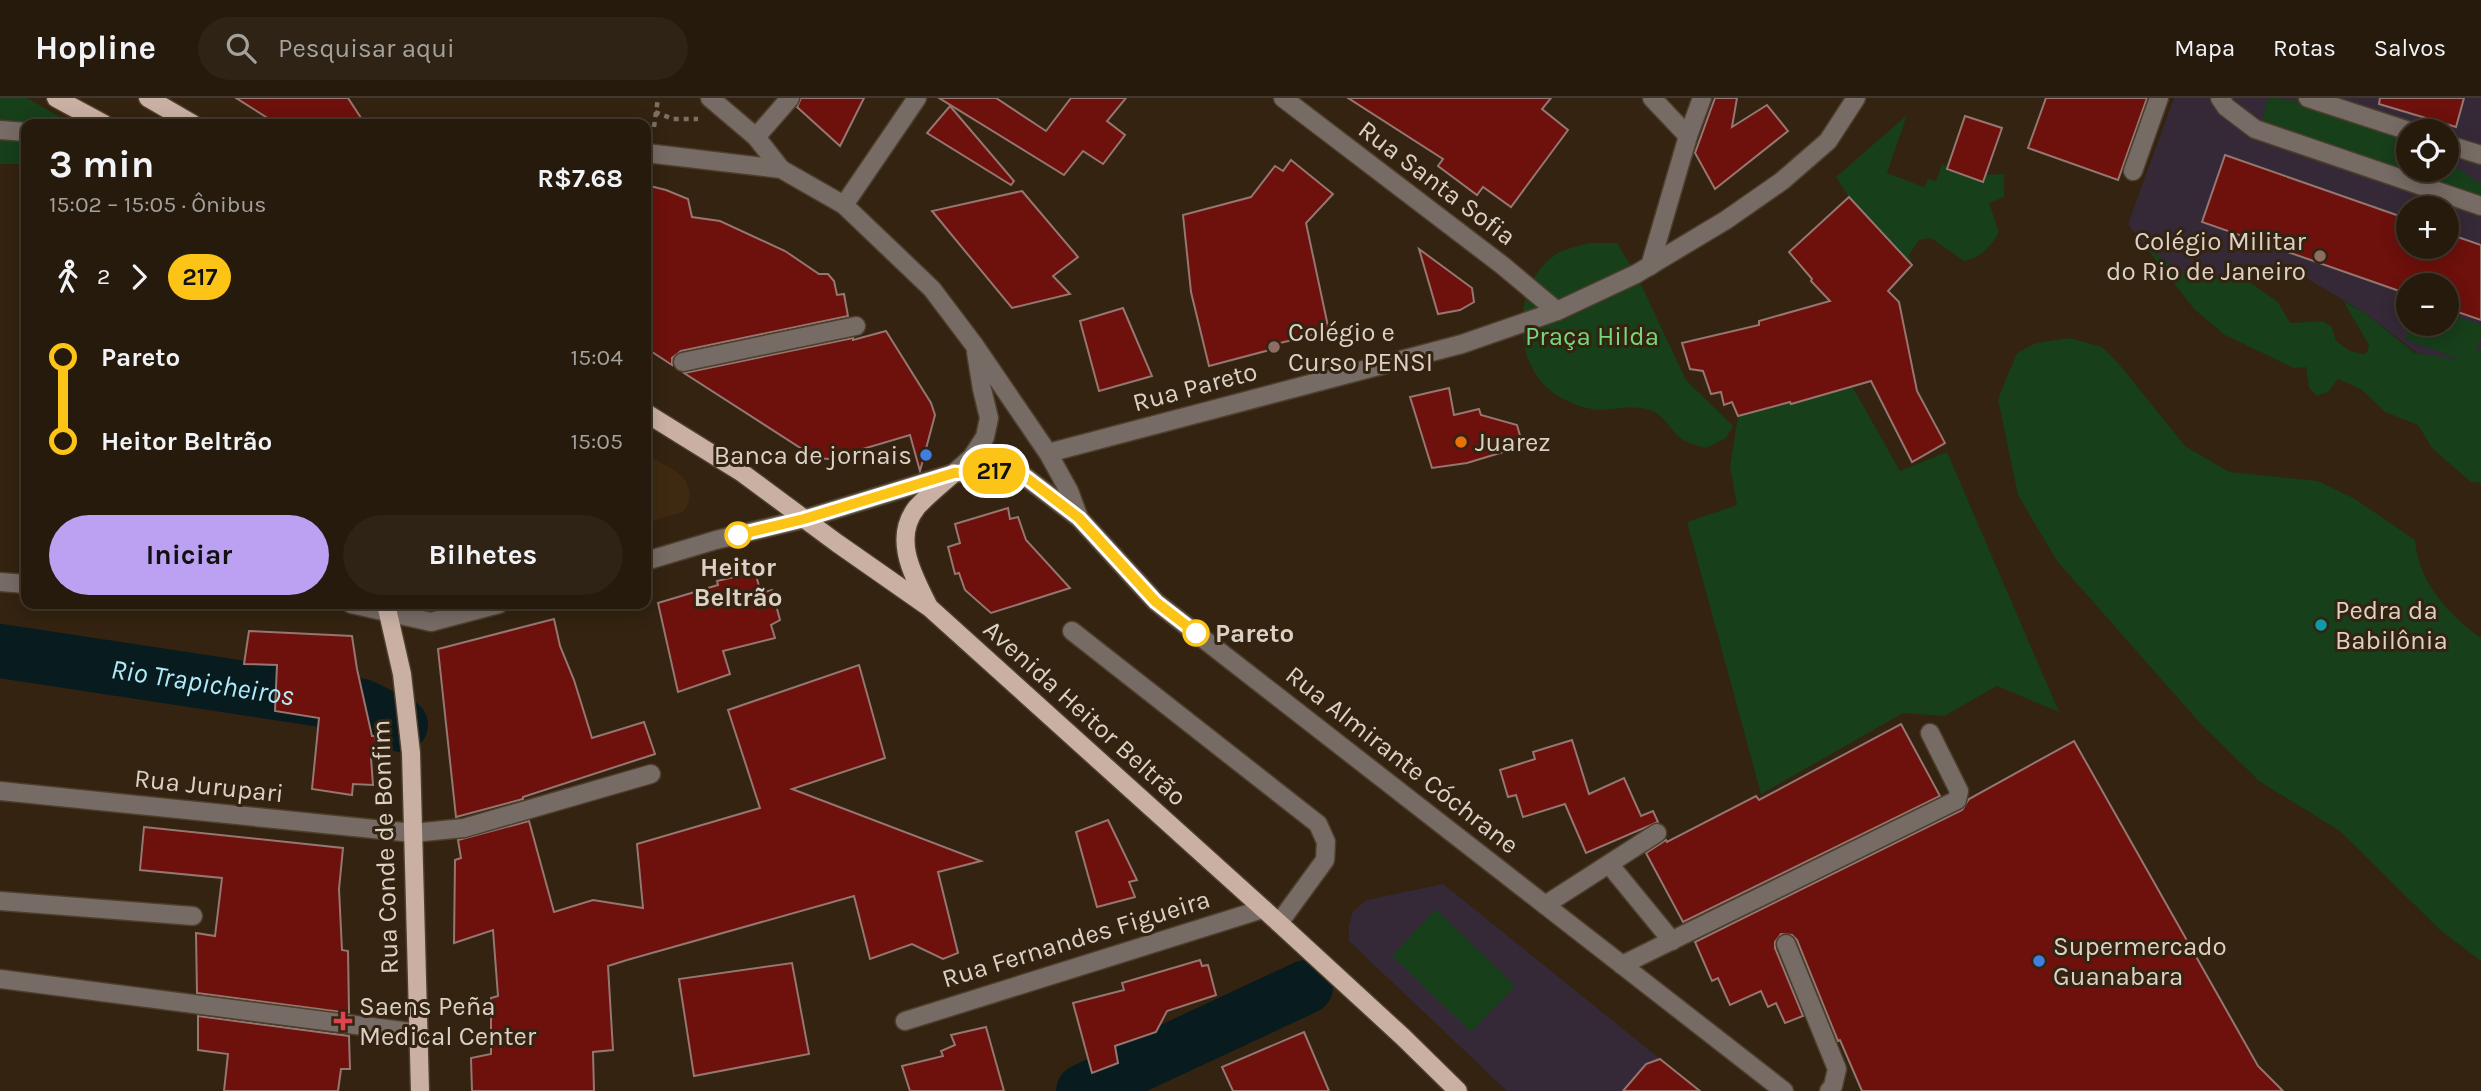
<!DOCTYPE html>
<html lang="pt">
<head>
<meta charset="utf-8">
<style>
  body { margin:0; font-family:Karla,sans-serif; background:#2e2315; color:#f1f3f6; height:100vh; display:flex; flex-direction:column; font-size:26px; white-space:nowrap }
  * { box-sizing:border-box; margin:0 }
  p { font-size:23px; color:#a4a19d }
  .icon { flex:none; width:38px; height:38px; fill:none; stroke:currentColor; stroke-width:2; stroke-linecap:round; stroke-linejoin:round }
  .map { position:relative; flex:1; overflow:hidden }
  .sheet { position:absolute; left:21px; top:21px; width:630px; height:490px; display:flex; flex-direction:column; background:#261a0c; border-radius:14px; box-shadow:0 4px 18px #0003,0 0 0 2px #42382d }
  .sheet>* { flex:none }
  .badge { padding:0 14px; border-radius:23px; font-size:24px; line-height:46px }
  .fabs { position:absolute; left:2396px; top:21px; display:grid; gap:14px }
  .fabs a { display:grid; place-items:center; width:63px; height:63px; border-radius:50%; background:#261a0c; box-shadow:0 4px 18px #0003,0 0 0 2px #42382d; font-size:35px }
  .map>.badge { position:absolute; translate:-50% -50%; box-shadow:0 0 0 4px #fff }
  .legs { display:flex; align-items:center; gap:10px; height:77px; padding:0 28px; font-size:23px }
  .legs p { margin-inline-start:auto }
  .overview { display:flex; align-items:center; justify-content:space-between; height:119px; padding:0 28px }
  h1 { font-size:38px; font-weight:700; line-height:52px }
  .cta { display:flex; gap:14px; margin-top:auto; padding:14px 28px }
  .cta a { flex:1; height:80px; border-radius:42px; background:#bca0f2; color:#111; font-size:28px; font-weight:700; line-height:80px; text-align:center }
  .cta a+a { background:#2e2315; color:#f1f3f6 }
  ul { padding:0 28px; list-style:none }
  li { display:flex; align-items:center; gap:24px; height:84px; font-size:26px }
  li i { display:grid; place-items:center; width:10px; height:100%; margin:0 9px; background:currentColor }
  li i::after { content:''; width:18px; height:18px; margin:-9px; border:5px solid; border-radius:50%; background:#261a0c }
  li p { margin-inline-start:auto }
  li:first-child i { background:linear-gradient(#0000 50%,currentColor 0) }
  li:last-child i { background:linear-gradient(currentColor 50%,#0000 0) }
  header { display:flex; align-items:center; gap:42px; box-sizing:border-box; height:98px; padding:0 35px; background:#261a0c; border-bottom:2px solid #42382d }
  header strong { font-size:33px }
  nav { display:flex; gap:38px; margin-inline-start:auto; font-size:24px }
  .search { width:490px; height:63px; background:#2e2315; display:flex; align-items:center; gap:18px; box-sizing:border-box; padding:0 24px; border-radius:38px; color:#a4a19d; font-size:26px }
  .map>svg:first-child { display:block }
  .built { fill:#3f2a11 }
  .education { fill:#352937; fill-rule:evenodd }
  .green { fill:#163f1a }
  .lines { fill:none; stroke-linecap:round; stroke-linejoin:round }
  .river { stroke:#081b1f; stroke-width:54 }
  .building { fill:#6e100b; stroke:#957671; stroke-width:2 }
  .minor-casing { stroke:#4e3f2d; stroke-width:21 }
  .major-casing { stroke:#4e3f2d; stroke-width:21 }
  .path { stroke:#7d6f5f; stroke-width:4.5; stroke-dasharray:5 5; stroke-linecap:butt }
  .minor { stroke:#776b65; stroke-width:18 }
  .major { stroke:#c9b0a3; stroke-width:18 }
  .line-1-casing { stroke:#fff; stroke-width:16 }
  .line-1 { stroke:#fdc418; stroke-width:10 }
  .education-dot { fill:#8d6e63; stroke:#332310; stroke-width:2.5 }
  .food-dot { fill:#e8710a; stroke:#332310; stroke-width:2.5 }
  .shop-dot { fill:#3f7fe0; stroke:#332310; stroke-width:2.5 }
  .stop-1-dot { fill:#fff; stroke:#fdc418; stroke-width:3.5 }
  .culture-dot { fill:#0f9aa8; stroke:#332310; stroke-width:2.5 }
  .health-dot { fill:#e0444e; stroke:#332310; stroke-width:2.5 }
  .labels { text-anchor:middle; dominant-baseline:central; stroke-width:6; stroke-linejoin:round; paint-order:stroke }
  .street-label { font-size:26px; fill:#dcd1c6; stroke:#332310 }
  .poi-label { font-size:26px; fill:#dcd1c6; stroke:#332310; text-anchor:start }
  .park-label { font-size:26px; fill:#76d87c; stroke:#332310 }
  .stop-label { font-size:26px; font-weight:bold; fill:#dcd1c6; stroke:#332310 }
  .water-label { font-size:28px; font-style:italic; fill:#afebf9; stroke:#332310 }
</style>
</head>
<body>
<header>
<strong>Hopline</strong>
<div class="search"><svg class="icon" aria-label="search" viewBox="0 0 24 24"><circle cx="10" cy="10" r="6"/><path d="M15 15l6 6"/></svg>Pesquisar aqui</div>
<nav><a>Mapa</a><a>Rotas</a><a>Salvos</a></nav>
</header>
<div class="map">
<svg width="2481" height="993" viewBox="0 0 2481 993">
  <rect width="100%" height="100%" fill="#332310"/>
  <!-- built -->
  <path class="built" d="M646,356L678,375L686,383L690,395L688,406L683,414L646,425Z"/>
  <!-- education -->
  <g class="education">
    <path d="M2174,0H2481V320L2458,286L2365,215L2296,174L2275,168L2256,167L2219,180H2200L2180,174L2144,147L2128,126ZM2408,33H2446V72H2408ZM2408,110H2446V149H2408ZM2408,187H2446V226H2408Z"/>
    <path d="M1443,786L1700,993H1507L1349,843V827L1353,813L1367,802Z"/>
  </g>
  <!-- green -->
  <g class="green">
    <path d="M0,0H27L72,26H26V66H0Z"/>
    <path d="M2274,0L2301,4L2408,39V72H2446L2447,63L2481,86V117L2290,45L2259,39L2267,1Z"/>
    <path d="M1907,17L1887,75L1924,89L1928,81L1936,83L1942,66L1948,68L1947,72L1983,84L1986,77L2004,76V99L1989,105L1999,134C1991,149 1980,160 1964,163L1931,140L1919,142L1909,157L1912,167L1849,99L1836,79Z"/>
    <path d="M1589,145H1617L1636,176L1686,282L1733,328L1726,340L1706,350C1699,348 1691,346 1685,343C1671,336 1667,318 1650,312C1633,307 1619,311 1602,312C1585,312 1566,304 1552,294C1510,262 1512,183 1558,155C1567,150 1580,148 1589,145Z"/>
    <path d="M2144,147L2180,174L2200,180L2245,181L2278,204L2290,225L2323,223L2332,229L2336,243L2350,253L2364,256L2367,254L2369,247L2343,203L2365,215L2415,255L2461,262L2405,241L2410,226H2446L2447,215L2481,227V238L2475,256L2481,250V385L2471,384L2432,350L2418,327L2385,314L2362,292L2338,281L2328,294L2317,298L2309,290L2306,269L2294,270L2225,237L2194,211Z"/>
    <path d="M2070,240L2102,249L2119,266L2185,348L2229,374L2318,383L2355,401L2415,442C2418,483 2448,517 2481,540V863L2440,832L2340,733L2259,683L2200,625L2057,463L2018,397L1998,301L2017,255L2036,245Z"/>
    <path d="M1852,288L1900,373L1947,354L2059,614L1997,588L1944,618L1903,615L1761,696L1687,424L1737,407L1730,369L1738,318Z"/>
    <path d="M1436,811L1515,888L1471,934L1392,858Z"/>
  </g>
  <g class="lines">
    <!-- river -->
    <g class="river">
      <path id="s1" d="M0,553L362,608L401,627"/>
      <path d="M1083,993L1306,889"/>
    </g>
  </g>
  <!-- building -->
  <g class="building">
    <path d="M236,0H348L365,26H277Z"/>
    <path d="M801,0H864L840,48L797,9Z"/>
    <path d="M939,0H996L1046,33L1071,0H1126L1107,23L1125,37L1103,66L1083,53L1064,77Z"/>
    <path d="M1348,0H1551L1542,11L1568,32L1511,109L1483,89L1477,97L1438,68L1443,61Z"/>
    <path d="M1715,0H1737L1732,29L1767,7L1788,33L1715,91L1695,55Z"/>
    <path d="M2046,0H2147L2118,82L2028,50Z"/>
    <path d="M2380,0H2464L2456,29L2379,6Z"/>
    <path d="M950,8L1014,83L1011,87L927,35Z"/>
    <path d="M1965,18L2002,30L1983,84L1947,71Z"/>
    <path d="M2225,57L2408,121V149H2446V135L2481,147V222L2446,210V187H2408V196L2202,124Z"/>
    <path d="M1291,62L1333,96L1306,125L1329,233L1280,245L1281,249L1209,268L1191,194L1183,117L1251,99L1275,68L1283,73Z"/>
    <path d="M646,87L666,92L688,101L692,119L720,123L785,153L819,176H828L834,183L837,197L844,196L848,218L681,253L672,260V267L646,250Z"/>
    <path d="M1022,93L1078,159L1053,178L1070,196L1012,210L932,113Z"/>
    <path d="M1849,99L1912,167L1888,193L1899,204L1917,293L1945,345L1912,364L1871,283L1791,306L1790,304L1738,318L1732,304L1724,307L1721,294L1711,296L1703,273L1690,271L1682,245L1759,227V223L1830,203L1811,183L1812,181L1789,154Z"/>
    <path d="M1419,151L1472,190L1474,204L1460,212L1438,216Z"/>
    <path d="M1123,210L1152,278L1099,293L1080,223Z"/>
    <path d="M886,233L931,305L935,317L920,373L910,337L829,361L816,360L684,275L853,240V242Z"/>
    <path d="M1449,290L1454,317L1479,311L1481,317L1517,327L1523,348L1467,365L1432,370L1410,299Z"/>
    <path d="M1008,410L1010,421L1018,419L1026,442L1070,490L991,515L965,492L959,475L955,476L948,449L960,445L955,426Z"/>
    <path d="M755,474L761,495L772,492L780,522L771,527L775,540L723,553L730,576L678,594L658,505L718,487L717,483Z"/>
    <path d="M554,521L560,548L574,582L592,640L644,624L655,656L523,699V701L456,719L438,551Z"/>
    <path d="M249,533L352,538L357,571L372,638H375L378,657L371,660L373,687L353,686L352,697L312,691L319,620L275,613L277,567L244,566Z"/>
    <path d="M859,567L885,660L792,691L981,763L938,774L958,855L943,861L912,846L870,861L854,798L627,862L608,868L613,952L593,954L594,993H472L471,960L491,956V900L498,898L493,832L454,845L455,762L461,760L458,742L529,723L554,814L593,802L643,810L637,746L760,710L728,612Z"/>
    <path d="M1901,626L1940,698L1683,824L1646,755L1666,742L1667,744L1756,698L1759,702Z"/>
    <path d="M1572,642L1589,696L1624,680L1641,718L1653,713L1658,724L1586,755L1565,706L1523,719L1516,697L1508,699L1500,672L1535,661L1533,654Z"/>
    <path d="M2074,643L2258,968L2283,993H1862L1840,942L1838,943L1797,842L1792,837L1781,836L1775,844V850L1803,918L1785,925L1776,905L1768,909L1761,893L1730,907L1718,880L1712,883L1695,844L1962,712L1969,701Z"/>
    <path d="M1108,722L1137,782L1129,784L1135,799L1097,809L1076,734Z"/>
    <path d="M144,729L343,750L339,791L342,852L348,853L349,915L197,895L196,835L215,838L222,780L140,772Z"/>
    <path d="M1200,862L1202,868L1208,867L1216,897L1167,913L1156,934L1115,948L1118,965L1092,975L1073,905L1124,892L1122,885Z"/>
    <path d="M792,865L809,956L694,978L679,881Z"/>
    <path d="M198,918L349,938L350,971H341L338,993H224L228,956L198,952Z"/>
    <path d="M986,929L1004,993H910L902,968L943,958L941,953L955,947L951,937Z"/>
    <path d="M1304,934L1329,993H1233L1222,969Z"/>
    <path d="M1660,961L1700,993H1623L1646,966Z"/>
  </g>
  <g class="lines">
    <defs>
      <g id="minor">
        <path d="M710,0L756,39L781,71"/>
        <path d="M1283,0L1502,167L1557,213"/>
        <path d="M1652,0L1688,38"/>
        <path d="M2220,0L2226,9L2255,31L2481,108"/>
        <path d="M2308,0L2409,33"/>
        <path d="M0,32L26,34"/>
        <path d="M756,39L790,0"/>
        <path d="M2446,46L2481,57"/>
        <path d="M646,55L781,71L844,107L932,191L975,248L1048,355L1069,393L1079,420L1156,504L1784,993"/>
        <path d="M2133,73L2159,0"/>
        <path d="M844,107L917,0"/>
        <path d="M1650,168L1688,38L1702,0"/>
        <path d="M683,264L856,228"/>
        <path d="M1048,355L1462,246L1557,213L1636,176L1726,122L1782,83L1828,43L1856,0"/>
        <path d="M954,375L972,359L985,339L989,320L982,291L976,254"/>
        <path d="M646,463L716,442L804,421L954,375L1005,373L1019,374L1079,420"/>
        <path d="M0,484L26,486"/>
        <path d="M351,506L431,524L499,506"/>
        <path d="M1072,533L1318,726L1326,744L1325,762L1279,825"/>
        <path d="M0,693L413,735L464,730L651,676"/>
        <path d="M1609,766L1672,843"/>
        <path d="M0,803L193,818"/>
        <path d="M1545,807L1657,735"/>
        <path d="M1786,846L1837,971L1833,988L1829,993"/>
        <path d="M1622,867L1957,702L1959,693L1930,635"/>
        <path d="M0,881L418,935"/>
        <path d="M905,923L1263,811"/>
      </g>
      <g id="major">
        <path d="M56,0L104,26"/>
        <path d="M148,0L193,26"/>
        <path d="M646,315L741,374L837,445L930,510L1279,825L1403,939L1458,993"/>
        <path d="M386,506L402,576L411,655L420,993"/>
        <path d="M928,507C913,477 892,440 917,409C928,397 942,386 954,375"/>
      </g>
    </defs>
    <!-- minor casing -->
    <use href="#minor" class="minor-casing"/>
    <!-- major casing -->
    <use href="#major" class="major-casing"/>
    <!-- path -->
    <g class="path">
      <path d="M655,14L673,21H698"/>
      <path d="M654,29L658,0"/>
    </g>
    <!-- minor -->
    <use href="#minor" class="minor"/>
    <!-- major -->
    <use href="#major" class="major"/>
  </g>
  <g class="lines">
    <defs>
      <path id="line-1" d="M738,437L804,421L954,375L1005,373L1019,374L1079,420L1156,504L1196,535"/>
    </defs>
    <!-- line-1 casing -->
    <use href="#line-1" class="line-1-casing"/>
    <!-- line-1 -->
    <use href="#line-1" class="line-1"/>
  </g>
  <!-- markers -->
  <g class="education-dot">
    <circle cx="2320" cy="158" r="7"/>
    <circle cx="1274" cy="249" r="7"/>
  </g>
  <circle class="food-dot" cx="1461" cy="344" r="7"/>
  <g class="shop-dot">
    <circle cx="926" cy="357" r="7"/>
    <circle cx="2039" cy="863" r="7"/>
  </g>
  <g class="stop-1-dot">
    <circle cx="738" cy="437" r="12"/>
    <circle cx="1196" cy="535" r="12"/>
  </g>
  <circle class="culture-dot" cx="2321" cy="527" r="7"/>
  <path class="health-dot" d="M339.5 912.5h7v7h7v7h-7v7h-7v-7h-7v-7h7z"/>
  <g class="labels">
    <!-- street labels -->
    <g class="street-label">
      <text transform="translate(1437 85) rotate(37)">Rua Santa Sofia</text>
      <text transform="translate(1195 289) rotate(-15)">Rua Pareto</text>
      <text transform="translate(1085 615) rotate(42)">Avenida Heitor Beltrão</text>
      <text transform="translate(1402 662) rotate(38)">Rua Almirante Cóchrane</text>
      <text transform="translate(209 688) rotate(6)">Rua Jurupari</text>
      <text transform="translate(385 749) rotate(-92)">Rua Conde de Bonfim</text>
      <text transform="translate(1076 841) rotate(-17)">Rua Fernandes Figueira</text>
    </g>
    <!-- poi labels -->
    <g class="poi-label">
      <text x="2306" y="143" text-anchor="end">Colégio Militar<tspan x="2306" dy="30">do Rio de Janeiro</tspan></text>
      <text x="1288" y="234">Colégio e<tspan x="1288" dy="30">Curso PENSI</tspan></text>
      <text x="1475" y="344">Juarez</text>
      <text x="912" y="357" text-anchor="end">Banca de jornais</text>
      <text x="2335" y="512">Pedra da<tspan x="2335" dy="30">Babilônia</tspan></text>
      <text x="2053" y="848">Supermercado<tspan x="2053" dy="30">Guanabara</tspan></text>
      <text x="359" y="908">Saens Peña<tspan x="359" dy="30">Medical Center</tspan></text>
    </g>
    <!-- park labels -->
    <g class="park-label">
      <text x="1592" y="238">Praça Hilda</text>
    </g>
    <!-- stop labels -->
    <g class="stop-label">
      <text x="738" y="469">Heitor<tspan x="738" dy="30">Beltrão</tspan></text>
      <text x="1215" y="535" text-anchor="start">Pareto</text>
    </g>
    <!-- water labels -->
    <g class="water-label">
      <text stroke="none"><textPath href="#s1" startOffset="205">Rio Trapicheiros</textPath></text>
    </g>
  </g>
</svg>
<div class="fabs">
<a><svg class="icon" aria-label="locate" viewBox="0 0 24 24"><circle cx="12" cy="12" r="6"/><path d="M12 2v4M12 18v4M2 12h4M18 12h4"/></svg></a>
<a>+</a>
<a>−</a>
</div>
<b class="badge" style="left:994px;top:373px;background:#fdc418;color:#111">217</b>
<section class="sheet">
<div class="overview"><div><h1>3 min</h1><p>15:02 – 15:05 · Ônibus</p></div><b>R$7.68</b></div>
<div class="legs"><svg class="icon" aria-label="walk" viewBox="0 0 24 24"><circle cx="13" cy="4" r="2"/><path d="M13 8l-2 6 4 7M11 14l-3 7M7 12l3-4h3l4 4"/></svg>2<svg class="icon" aria-label="forward" viewBox="0 0 24 24"><path d="M9 5l7 7-7 7"/></svg><b class="badge" style="background:#fdc418;color:#111">217</b></div>
<ul>
<li><i style="color:#fdc418"></i><b>Pareto</b><p>15:04</p></li>
<li><i style="color:#fdc418"></i><b>Heitor Beltrão</b><p>15:05</p></li>
</ul>
<div class="cta"><a>Iniciar</a><a>Bilhetes</a></div>
</section>
</div>
</body>
</html>
